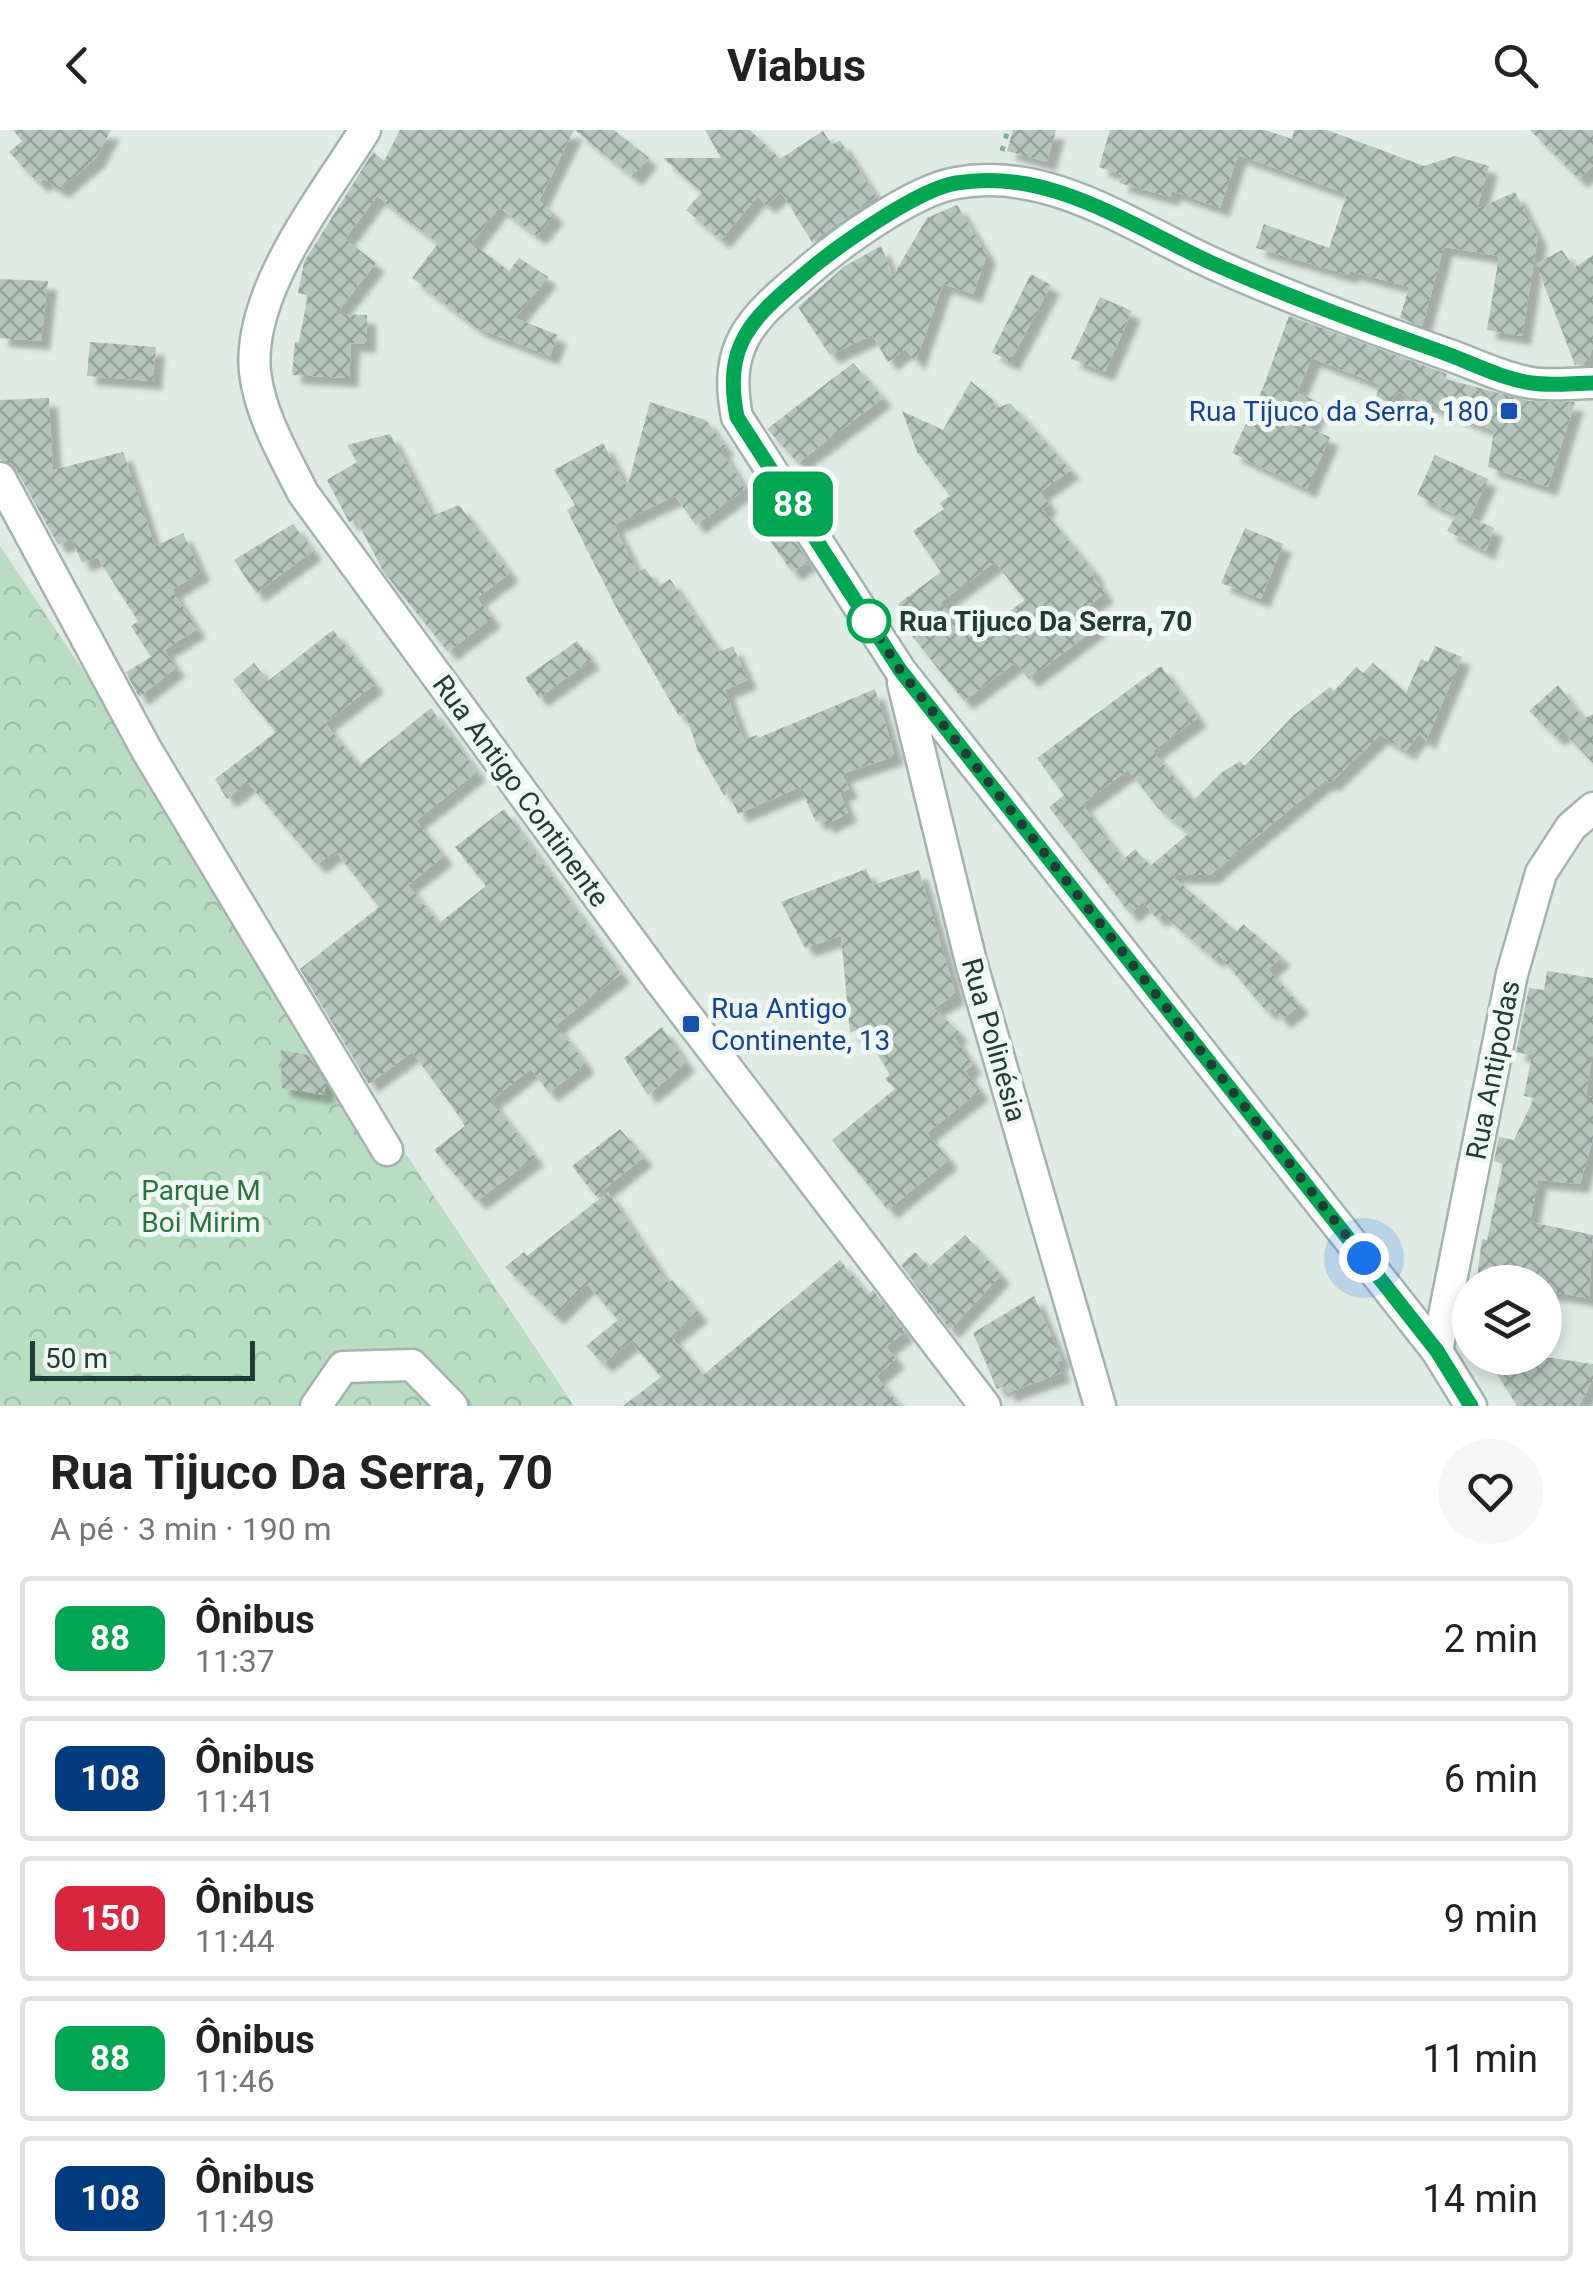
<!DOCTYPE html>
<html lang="pt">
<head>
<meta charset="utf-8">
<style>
  body { margin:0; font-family:Roboto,sans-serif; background:#f6f6f6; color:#222; height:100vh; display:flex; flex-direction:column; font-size:38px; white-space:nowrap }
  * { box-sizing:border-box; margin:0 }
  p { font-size:32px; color:#767676 }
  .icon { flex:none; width:55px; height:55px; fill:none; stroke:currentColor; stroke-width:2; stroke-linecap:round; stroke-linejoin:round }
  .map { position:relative; height:1276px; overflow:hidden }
  .side { display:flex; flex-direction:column; background:#fff; flex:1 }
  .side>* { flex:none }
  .badge { padding:0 20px; border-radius:15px; font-size:35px; line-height:65px }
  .buttons { position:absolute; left:1452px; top:1135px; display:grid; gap:20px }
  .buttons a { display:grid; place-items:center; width:110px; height:110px; border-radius:50%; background:#fff; box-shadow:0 5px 15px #0003; font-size:50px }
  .scale { position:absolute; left:30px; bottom:25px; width:225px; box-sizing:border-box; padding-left:10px; border:5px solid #203c33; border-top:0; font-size:28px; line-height:35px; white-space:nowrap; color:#203c33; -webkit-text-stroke:8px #f0f8f3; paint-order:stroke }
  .you { position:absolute; width:50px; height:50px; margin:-25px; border:8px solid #fff; border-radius:50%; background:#1a73e8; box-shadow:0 0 0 15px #1a73e833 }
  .map>.badge { position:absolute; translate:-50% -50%; box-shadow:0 0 0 5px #fff }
  .round { display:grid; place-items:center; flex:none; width:105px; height:105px; border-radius:52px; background:#f6f6f6 }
  .headline { display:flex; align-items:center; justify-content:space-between; height:170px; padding:0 50px }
  h1 { font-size:48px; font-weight:700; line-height:75px }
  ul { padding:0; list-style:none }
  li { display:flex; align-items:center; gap:30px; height:125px; margin:0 20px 15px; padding:0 30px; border:5px solid #e0e0e0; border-radius:10px }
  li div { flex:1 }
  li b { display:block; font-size:38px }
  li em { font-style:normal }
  li .badge { min-width:110px; font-weight:700; text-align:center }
  header { display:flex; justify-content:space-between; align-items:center; height:130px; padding:0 50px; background:#fff; font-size:45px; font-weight:700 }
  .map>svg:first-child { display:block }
  .park { fill:url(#park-crowns) }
  .building { fill:url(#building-cross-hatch); fill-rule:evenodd; filter:url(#shadow) }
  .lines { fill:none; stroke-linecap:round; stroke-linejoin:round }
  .minor-casing { stroke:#a3b3ac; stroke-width:35 }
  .path { stroke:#7fb09e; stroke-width:5; stroke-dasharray:5 8; stroke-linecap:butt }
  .minor { stroke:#fff; stroke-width:30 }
  .line-casing { stroke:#fff; stroke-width:22 }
  .line { stroke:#00a651; stroke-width:15 }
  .walk { stroke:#203c33; stroke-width:10; stroke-dasharray:0 18 }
  .transit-dot { fill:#1a4fb4; stroke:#f0f8f3; stroke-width:4 }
  .stop-dot { fill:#fff; stroke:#00a651; stroke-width:5 }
  .labels { text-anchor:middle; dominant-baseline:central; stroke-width:10; stroke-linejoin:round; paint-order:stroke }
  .transit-label { font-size:28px; fill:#164399; stroke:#f0f8f3; text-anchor:end }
  .stop-label { font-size:28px; font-weight:bold; fill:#203c33; stroke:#f0f8f3; text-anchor:start }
  .street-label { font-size:28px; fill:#203c33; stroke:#f0f8f3 }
  .park-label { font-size:28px; fill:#297342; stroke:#f0f8f3 }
</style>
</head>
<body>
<header><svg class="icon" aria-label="back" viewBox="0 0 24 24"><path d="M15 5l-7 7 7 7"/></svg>Viabus<svg class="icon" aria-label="search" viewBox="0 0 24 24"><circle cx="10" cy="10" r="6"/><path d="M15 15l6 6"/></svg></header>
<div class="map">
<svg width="1593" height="1276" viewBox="0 0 1593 1276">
  <defs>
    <pattern id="park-crowns" width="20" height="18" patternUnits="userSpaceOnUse" patternTransform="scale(2.5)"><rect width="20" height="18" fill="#b8ddc0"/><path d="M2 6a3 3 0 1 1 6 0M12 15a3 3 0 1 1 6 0" fill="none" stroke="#9ebfa5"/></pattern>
    <pattern id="building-cross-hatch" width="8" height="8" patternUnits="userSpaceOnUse" patternTransform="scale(2.5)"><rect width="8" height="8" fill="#b5c6be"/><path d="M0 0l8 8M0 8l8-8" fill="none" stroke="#93a29b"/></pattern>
    <filter id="shadow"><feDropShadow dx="9" dy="9" stdDeviation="2.5" flood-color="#0004"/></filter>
  </defs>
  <rect width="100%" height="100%" fill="#e0ebe5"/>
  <!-- park -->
  <path class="park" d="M0,416L574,1276H0Z"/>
  <!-- building -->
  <g class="building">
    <path d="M13,0H111L96,28L60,59L44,49L39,54L9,22L22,11Z"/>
    <path d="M400,0H574L539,71L555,84L537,106L499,77L472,113L509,141L519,128L548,147L515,188L558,205L550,226L477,198L412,148L438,113L377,66L345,109L376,133L336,184L367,185V214L351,213L349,248L292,245L295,212H299L308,165L298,163L304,132L373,22L384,31Z"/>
    <path d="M575,0H614L649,28L633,47Z"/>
    <path d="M705,0H750L780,29L823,1L832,15L840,10L876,67L812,112L781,62L766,75L758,66L721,110L686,80L702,62L663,28H721Z"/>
    <path d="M1013,0H1056L1047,32L1007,21Z"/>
    <path d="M1110,0H1265L1292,9L1294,0H1327L1424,36L1455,26L1489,36L1477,79L1515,62L1538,107L1522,206L1487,200L1499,126L1444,117L1422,196L1400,188L1409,157L1350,141L1349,145L1256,118L1264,94L1329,118L1347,64L1238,25L1220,78L1172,61L1170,67L1119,53L1122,45L1099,37Z"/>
    <path d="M1530,0H1593V36L1579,49Z"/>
    <path d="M957,75L987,125L973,164L943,154L916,231L905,219L888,232L872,205L830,225L798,177L845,136L881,116L893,146L927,88Z"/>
    <path d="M1562,120L1574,138L1593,125V217L1587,234L1575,235L1536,134Z"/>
    <path d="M1031,144L1051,155L1010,232L992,222Z"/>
    <path d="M0,149L48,151L41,211L0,208Z"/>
    <path d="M1100,167L1132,181L1105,242L1071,229Z"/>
    <path d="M1289,186L1447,244L1445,249L1529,271L1575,272L1548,357L1488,337L1494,301L1396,261L1391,273L1376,267L1380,255L1312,228L1297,262L1320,273L1309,298L1330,307L1307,359L1232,323L1263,258Z"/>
    <path d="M90,212L156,217L153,251L87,246Z"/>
    <path d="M853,233L883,268L798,333L767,299Z"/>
    <path d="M971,251L994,271L989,281L1010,273L1071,340L1040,362L1049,374L1042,379L1096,444L1093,446L1105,463L1085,479L1099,496L1029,549L1016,532L964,571L912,506L918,501L898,474L941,442L913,401L944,379L940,373L950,366L917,322L902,281L943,300ZM995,432L1025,470L974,508L940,473Z"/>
    <path d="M49,268L53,340L123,322L155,416L183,403L201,442L172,460L197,499L164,520L176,538L139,567L126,542L151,527L131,496L138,491L97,427L82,433L72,409L58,415L16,339L0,329V270Z"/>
    <path d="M650,272L706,290L726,317L721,319L745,359L696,395L675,366L614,395L638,443L645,438L658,457L670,449L719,522L733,516L748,550L725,560L744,610L757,605L758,608L875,559L895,626L842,644L849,659L840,663L848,683L825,695L822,689L816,692L800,657L738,684L729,663L724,665L698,621L685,583L679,586L618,481L567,380L575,375L554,340L603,313L627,358Z"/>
    <path d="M390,304L432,386L459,375L510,443L477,468L492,488L448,522L383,441L356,389L349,392L327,350L357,332L347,315Z"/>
    <path d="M1435,325L1488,349L1470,387L1494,398L1486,421L1447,401L1456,385L1417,365Z"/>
    <path d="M775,381L808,432L792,442L758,393Z"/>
    <path d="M293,394L313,421L256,463L234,430Z"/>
    <path d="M1245,398L1283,414L1261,469L1221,453Z"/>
    <path d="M333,500L375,554L325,593L359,636L431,578L477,642L416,691L444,726L408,755L439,793L486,756L455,717L504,679L621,844L556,895L586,934L549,963L531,939L491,970L535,1027L477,1071L434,1020L465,996L452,976L412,922L369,954L300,839L379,777L335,721L317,735L248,653L227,669L215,649L276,602L233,550L254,533L268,551Z"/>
    <path d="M577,511L591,530L539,568L525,548Z"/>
    <path d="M1435,516L1462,527L1426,611L1419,604L1406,621L1380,605L1330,653L1326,650L1210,745H1171L1237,802L1243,794L1282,827L1268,839L1300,875L1282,890L1272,878L1267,882L1219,825L1214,829L1163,784L1157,789L1143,772L1130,784L1049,677L1064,665L1037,628L1161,536L1198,588L1153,621L1193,671L1221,643L1240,631L1245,636L1294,585L1330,557L1334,561L1356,537L1363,543L1373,533L1406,563L1421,529L1428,532ZM1128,640L1158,678L1189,703L1150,736L1135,719L1123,730L1082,674Z"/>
    <path d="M1558,555L1583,589L1593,584V633L1563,601L1556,607L1529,581Z"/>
    <path d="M866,739L873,755L919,740L956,865L934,878L959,902L954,907L973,935L965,941L980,961L927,1003L949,1030L888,1080L832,1010L895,959L885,949L890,945L862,898L850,903L841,806L805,818L781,772Z"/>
    <path d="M1547,841L1593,848V921L1586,966H1593V1009L1580,1054L1538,1050L1530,1092L1593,1105L1589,1168L1545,1161V1152L1477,1149L1482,1109L1487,1110L1503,1034L1494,1031L1499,1007L1514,1010L1534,968L1524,966L1532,925L1516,922L1529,858L1544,860Z"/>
    <path d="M662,897L686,933L648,965L624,928Z"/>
    <path d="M281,920L308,925L326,954L324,965L282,958Z"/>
    <path d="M620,999L644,1027L596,1066L572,1036Z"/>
    <path d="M608,1062L668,1153L672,1150L699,1183L671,1206L703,1245L840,1130L868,1165L873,1160L905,1202L886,1217L896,1229L876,1246L900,1276H623L661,1247L631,1211L603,1234L586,1216L618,1190L587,1154L555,1186L505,1137L524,1122L527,1126Z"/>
    <path d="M965,1105L1001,1145L950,1200L901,1135L915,1122L929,1137Z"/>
    <path d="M1034,1166L1062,1230L1057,1232L1062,1243L1007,1263L1004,1256L997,1259L973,1203Z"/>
    <path d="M1487,1228H1552L1593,1234V1249L1579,1276H1517Z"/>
  </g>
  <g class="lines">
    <defs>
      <g id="minor">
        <path d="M365,0C324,66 247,161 255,242C260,285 284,325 303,363L661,852L985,1276"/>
        <path d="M0,348L146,619L387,1020"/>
        <path d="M903,553L971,832L1100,1276"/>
        <path d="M1437,1221L1512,844L1541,743L1571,697L1593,678"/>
        <path d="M316,1276L343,1237L412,1235L452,1276"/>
        <path d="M1471,1276L1437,1221L900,540L737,287C723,216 750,190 801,147C836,116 911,61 956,53C1049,36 1131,96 1212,133C1289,168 1367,196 1446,224C1473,233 1504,249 1532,253C1551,256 1573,253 1593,253"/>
      </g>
    </defs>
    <!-- minor casing -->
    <use href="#minor" class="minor-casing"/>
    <!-- path -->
    <path class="path" d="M1002,21L1008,0"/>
    <!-- minor -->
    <use href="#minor" class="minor"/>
  </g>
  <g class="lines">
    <defs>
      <path id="line" d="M1471,1276L1437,1221L900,540L737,287C723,216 750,190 801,147C833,119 916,60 956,53C1049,37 1131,96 1212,133C1286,166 1362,194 1439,221C1468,231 1501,249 1532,253C1551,256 1573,253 1593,253"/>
    </defs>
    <!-- line casing -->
    <use href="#line" class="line-casing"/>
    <!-- line -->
    <use href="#line" class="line"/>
    <!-- walk -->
    <path class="walk" d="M869,491L860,477L900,540L1364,1128"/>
  </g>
  <!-- markers -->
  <g class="transit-dot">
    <rect x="1499" y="271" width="20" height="20" rx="5"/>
    <rect x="681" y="884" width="20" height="20" rx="5"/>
  </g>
  <circle class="stop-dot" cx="869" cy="491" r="20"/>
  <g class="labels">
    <!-- transit labels -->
    <g class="transit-label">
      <text x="1489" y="281">Rua Tijuco da Serra, 180</text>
      <text x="711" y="878" text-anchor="start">Rua Antigo<tspan x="711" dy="32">Continente, 13</tspan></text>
    </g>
    <!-- stop labels -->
    <g class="stop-label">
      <text x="899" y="491">Rua Tijuco Da Serra, 70</text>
    </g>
    <!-- street labels -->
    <g class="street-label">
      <text transform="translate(521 661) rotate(54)">Rua Antigo Continente</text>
      <text transform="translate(994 910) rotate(74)">Rua Polinésia</text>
      <text transform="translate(1493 940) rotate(-79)">Rua Antipodas</text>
    </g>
    <!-- park labels -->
    <g class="park-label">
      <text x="201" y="1060">Parque M<tspan x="201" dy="32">Boi Mirim</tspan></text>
    </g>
  </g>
</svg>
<div class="buttons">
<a><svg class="icon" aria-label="layers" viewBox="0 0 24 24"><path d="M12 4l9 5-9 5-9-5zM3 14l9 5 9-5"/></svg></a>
</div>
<div class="scale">50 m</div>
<div class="you" style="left:1364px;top:1128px"></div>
<b class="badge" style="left:793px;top:374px;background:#00a651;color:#fff">88</b>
</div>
<section class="side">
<div class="headline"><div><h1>Rua Tijuco Da Serra, 70</h1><p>A pé · 3 min · 190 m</p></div><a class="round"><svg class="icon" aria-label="heart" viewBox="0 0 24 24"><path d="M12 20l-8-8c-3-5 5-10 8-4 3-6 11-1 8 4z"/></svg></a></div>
<ul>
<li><span class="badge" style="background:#00a651;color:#fff">88</span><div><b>Ônibus</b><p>11:37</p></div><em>2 min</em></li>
<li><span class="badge" style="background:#003b80;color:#fff">108</span><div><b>Ônibus</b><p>11:41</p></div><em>6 min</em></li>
<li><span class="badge" style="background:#d7263d;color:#fff">150</span><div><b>Ônibus</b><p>11:44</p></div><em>9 min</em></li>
<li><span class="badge" style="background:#00a651;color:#fff">88</span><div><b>Ônibus</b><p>11:46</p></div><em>11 min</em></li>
<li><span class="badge" style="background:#003b80;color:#fff">108</span><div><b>Ônibus</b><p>11:49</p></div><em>14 min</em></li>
</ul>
</section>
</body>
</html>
